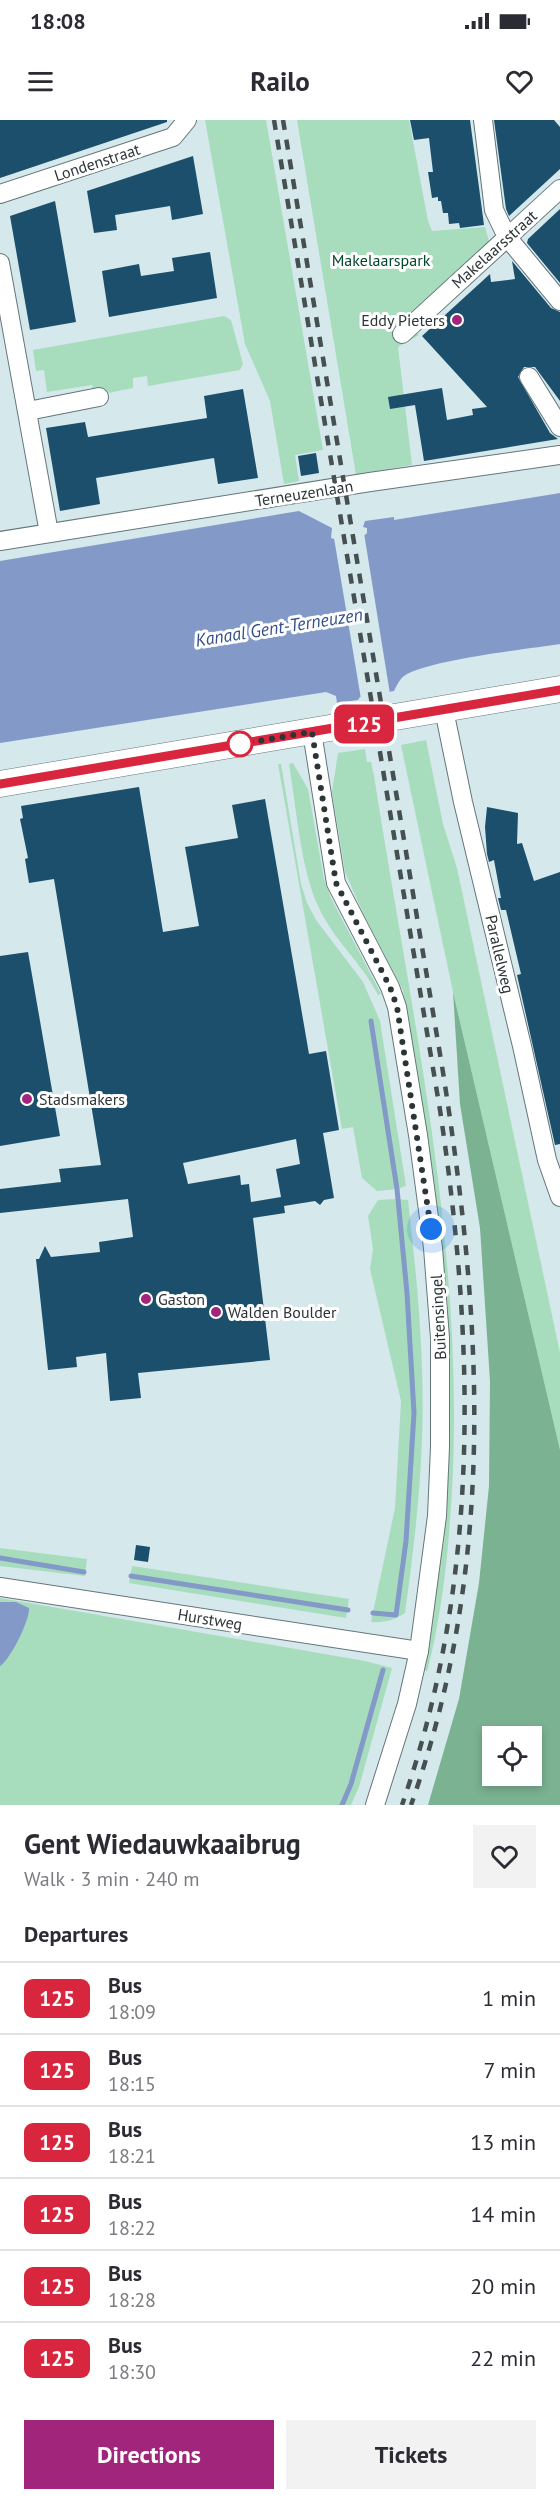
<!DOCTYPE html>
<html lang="en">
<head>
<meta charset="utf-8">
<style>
  body { margin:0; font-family:"PT Sans",sans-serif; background:#f2f2f3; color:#2b2b33; height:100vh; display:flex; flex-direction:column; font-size:22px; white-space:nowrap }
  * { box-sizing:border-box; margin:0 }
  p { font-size:20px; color:#7c7c81 }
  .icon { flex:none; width:33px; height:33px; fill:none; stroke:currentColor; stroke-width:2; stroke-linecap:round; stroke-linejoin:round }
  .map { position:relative; height:1685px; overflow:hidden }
  .side { display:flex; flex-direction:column; background:#fff; flex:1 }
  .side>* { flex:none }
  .badge { padding:0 12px; border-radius:9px; font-size:21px; line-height:39px }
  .buttons { position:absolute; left:482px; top:1606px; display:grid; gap:12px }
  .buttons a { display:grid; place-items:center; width:60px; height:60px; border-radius:0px; background:#fff; box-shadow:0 3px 9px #0003; font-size:30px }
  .you { position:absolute; width:30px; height:30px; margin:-15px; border:4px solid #fff; border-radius:50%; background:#1a73e8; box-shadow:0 0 0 9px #1a73e833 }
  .map>.badge { position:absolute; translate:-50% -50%; box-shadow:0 0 0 3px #fff }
  h2 { padding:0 24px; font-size:22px; line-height:54px }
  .round { display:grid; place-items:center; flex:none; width:63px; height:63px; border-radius:0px; background:#f2f2f3 }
  .summary { display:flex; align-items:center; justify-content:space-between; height:102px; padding:0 24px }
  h1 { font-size:28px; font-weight:700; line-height:45px }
  .button { display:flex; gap:12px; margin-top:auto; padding:12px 24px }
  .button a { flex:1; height:69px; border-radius:0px; background:#a1257a; color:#fff; font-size:24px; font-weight:700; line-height:69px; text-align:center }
  .button a+a { background:#f2f2f3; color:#2b2b33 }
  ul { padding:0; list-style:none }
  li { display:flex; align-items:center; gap:18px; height:72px; padding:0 24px; border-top:2px solid #e1e1e2 }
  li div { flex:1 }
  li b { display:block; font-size:22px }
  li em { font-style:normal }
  li .badge { min-width:66px; font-weight:700; text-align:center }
  .status { display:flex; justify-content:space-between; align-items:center; height:42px; padding:0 30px; background:#fff; direction:ltr }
  .status svg { height:16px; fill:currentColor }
  header { display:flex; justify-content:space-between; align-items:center; height:78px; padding:0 24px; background:#fff; font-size:27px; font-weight:700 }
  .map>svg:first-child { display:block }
  .green { fill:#a7ddbd }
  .forest { fill:#7bb292; fill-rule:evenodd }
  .water { fill:#8399c8 }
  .pier { fill:#d5e8ec }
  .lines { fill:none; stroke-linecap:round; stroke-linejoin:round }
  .stream { stroke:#8399c8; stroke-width:5 }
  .building { fill:#1b4f6c; fill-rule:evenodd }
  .minor-casing { stroke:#65767a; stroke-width:20 }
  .secondary-casing { stroke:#65767a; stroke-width:27 }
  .minor { stroke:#fff; stroke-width:18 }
  .secondary { stroke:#fff; stroke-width:26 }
  .rail { stroke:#465051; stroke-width:4.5; stroke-dasharray:10 10; stroke-linecap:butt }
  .line-casing { stroke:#fff; stroke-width:14 }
  .line { stroke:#d7263d; stroke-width:9 }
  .walk { stroke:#2c3435; stroke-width:6; stroke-dasharray:0 10.8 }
  .poi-dot { fill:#a1257a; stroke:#fff; stroke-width:2 }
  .stop-dot { fill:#fff; stroke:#d7263d; stroke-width:3 }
  .labels { text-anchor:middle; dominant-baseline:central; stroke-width:6; stroke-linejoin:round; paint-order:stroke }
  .street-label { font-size:16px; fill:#2c3435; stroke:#fff }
  .park-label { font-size:16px; fill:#00472a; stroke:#fff }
  .poi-label { font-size:16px; fill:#2c3435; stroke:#fff; text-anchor:start }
  .water-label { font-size:18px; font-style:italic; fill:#354f8b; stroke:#fff }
</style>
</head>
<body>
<div class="status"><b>18:08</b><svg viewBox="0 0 49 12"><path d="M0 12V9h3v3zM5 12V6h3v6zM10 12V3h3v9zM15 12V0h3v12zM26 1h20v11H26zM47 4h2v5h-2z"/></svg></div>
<header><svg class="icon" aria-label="menu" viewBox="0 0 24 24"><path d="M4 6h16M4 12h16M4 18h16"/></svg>Railo<svg class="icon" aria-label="heart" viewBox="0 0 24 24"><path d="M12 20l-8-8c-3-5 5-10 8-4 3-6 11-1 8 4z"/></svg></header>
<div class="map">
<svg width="560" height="1685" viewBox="0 0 560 1685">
  <rect width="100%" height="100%" fill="#d5e8ec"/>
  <!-- green -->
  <g class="green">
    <path d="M205,0H266L323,330L295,335L299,361L284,364L270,281L245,224Z"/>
    <path d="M297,0H409L428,101L432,111L485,107L490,125L404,199L419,215L398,227L412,345L356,355Z"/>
    <path d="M224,196L231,200L243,244L240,250L148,266L147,256L133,258V268L94,276L92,265L47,272L44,250L36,251L33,230Z"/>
    <path d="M426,620L443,704L457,748L560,1233V1330L453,872L401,625Z"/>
    <path d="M365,629L367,642H371L374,656C410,886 462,1116 453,1350C450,1417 444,1487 427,1552L423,1547L444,1420L449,1344L448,1200L435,1073L403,870L363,793L345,752L332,672L338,633Z"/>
    <path d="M293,643L308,669L324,759L331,778L381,874L378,875C362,843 333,819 319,788C301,752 296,685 289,644Z"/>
    <path d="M278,644H281L301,764L307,783L316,800L363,862L380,901L406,1066L397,1069L377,1071L362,1058L353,1007L342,1009Z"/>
    <path d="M398,1079L408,1080C417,1159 425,1239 422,1319C420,1377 413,1435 405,1493C394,1500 385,1503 371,1502L395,1388L401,1281L370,1149L373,1129L368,1096L378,1080Z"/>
    <path d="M0,1428L87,1439L85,1456L0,1446Z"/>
    <path d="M132,1446L349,1479L346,1498L129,1463Z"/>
    <path d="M0,1478L365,1541L392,1548L359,1667L351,1685H0Z"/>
  </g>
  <!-- forest -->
  <path class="forest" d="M453,872L560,1330V1685H428L459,1579L479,1463L489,1366L490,1261L480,1108L460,984ZM492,1617H531V1656H492Z"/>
  <!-- water -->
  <g class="water">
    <path d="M560,373V524C528,529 427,540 404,556C399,560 397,565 394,571L360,577L358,580L337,583L336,576L326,572L0,623V441L299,391L332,408L331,418L334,419L365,415L367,413V408L363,407L365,401L394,397V400Z"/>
    <path d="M0,1482H16L29,1488C30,1500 10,1540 0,1546Z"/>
  </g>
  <!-- pier -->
  <path class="pier" d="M364,413L390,574L361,579L334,418Z"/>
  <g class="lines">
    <!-- stream -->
    <g class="stream">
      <path d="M371,901L397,1069L407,1173L414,1293L406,1421L396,1495L373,1493"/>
      <path d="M0,1438L84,1452"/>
      <path d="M131,1456L348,1490"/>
      <path d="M342,1685L351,1664L383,1550"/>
    </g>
  </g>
  <!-- building -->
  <g class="building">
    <path d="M0,0H167V2L0,58Z"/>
    <path d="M410,0H470L484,105L460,108L459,103L449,104L448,93H443L441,81H438V77L432,78L428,52H433L429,18L414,20Z"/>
    <path d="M494,0H554L560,7V49L509,96L506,89Z"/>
    <path d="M193,36L203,94L172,100L170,86L115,95L117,110L94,113L87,71Z"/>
    <path d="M55,81L76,202L30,210L10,96Z"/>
    <path d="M560,89V163L527,123L528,119Z"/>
    <path d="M210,132L217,178L109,197L102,151L139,144L141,156L174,151L172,138Z"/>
    <path d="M512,141L551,188L560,192V281L535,247H524L518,257L550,313L558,319L424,341L415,285L390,289L388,277L442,268L447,300L473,295L472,289L487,287L422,216L490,154L491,162L515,159Z"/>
    <path d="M243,269L258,358L218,364L214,338L96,358L100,384L60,391L46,308L85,302L88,317L207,298L204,276Z"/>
    <path d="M316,333L319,353L301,356L298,336Z"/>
    <path d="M139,667L163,812L199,806L185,727L238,718L232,685L265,679L309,934L326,931L339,1010L323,1013L334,1078L324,1080L320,1085L315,1081L284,1086L285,1093L253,1098L270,1240L138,1253L141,1278L110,1281L106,1233L76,1237L77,1247L48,1250L36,1139H39L45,1126L51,1137L100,1132L99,1122L133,1117L128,1079L0,1093V1069L61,1062L59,1049L101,1045L54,759L29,763L25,739L28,738L20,699L23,698L21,686ZM296,1019L300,1044L276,1049L281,1077L251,1082L249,1064L241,1065L240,1055L188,1064L183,1043Z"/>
    <path d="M487,687L518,693L517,724L522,723L534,761L560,752V1024L555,1025L517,855L521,854L506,790H501L498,778H501L494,740L489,742L487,734L485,707Z"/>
    <path d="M28,832L60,1016L0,1026V836Z"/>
    <path d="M136,1425L150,1427L148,1442L134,1440Z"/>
  </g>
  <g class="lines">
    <defs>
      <g id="minor">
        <path d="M483,0L494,90L507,117L560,181"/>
        <path d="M0,74L173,17L187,0"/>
        <path d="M0,143L49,413"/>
        <path d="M402,214L560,69"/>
        <path d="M529,257L560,307"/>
        <path d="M28,291L99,277"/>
        <path d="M0,421L370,362L560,335"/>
        <path d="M444,590L463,682L522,926L547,1040L560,1077"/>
        <path d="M312,612L336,763L390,867L397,887L418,1015L433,1128L440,1218V1327L437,1396L419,1531L407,1584L375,1685"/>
        <path d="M0,1467L419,1531"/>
      </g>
      <path id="secondary" d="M0,664L560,569"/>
    </defs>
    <!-- minor casing -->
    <use href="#minor" class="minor-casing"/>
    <!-- secondary casing -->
    <use href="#secondary" class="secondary-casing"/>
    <!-- minor -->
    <use href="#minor" class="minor"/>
    <!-- secondary -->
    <use href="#secondary" class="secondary"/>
    <!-- rail -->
    <g class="rail">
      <path d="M274,0L440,990C475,1225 481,1458 402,1685"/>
      <path d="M283,0L442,946C482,1198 498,1439 411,1685"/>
    </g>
  </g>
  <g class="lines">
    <defs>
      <path id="line" d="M0,664L560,570"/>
    </defs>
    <!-- line casing -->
    <use href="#line" class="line-casing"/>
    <!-- line -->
    <use href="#line" class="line"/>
    <!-- walk -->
    <path class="walk" d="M240,624L312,612L336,763L390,867L397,887L431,1109"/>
  </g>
  <!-- markers -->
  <g class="poi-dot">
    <circle cx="457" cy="200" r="6"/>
    <circle cx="27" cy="979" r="6"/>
    <circle cx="146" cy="1179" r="6"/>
    <circle cx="216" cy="1192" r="6"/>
  </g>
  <circle class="stop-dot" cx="240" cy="624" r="12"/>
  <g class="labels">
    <!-- street labels -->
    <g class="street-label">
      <text transform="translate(97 42) rotate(-18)">Londenstraat</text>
      <text transform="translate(494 129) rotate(-42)">Makelaarsstraat</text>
      <text transform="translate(304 373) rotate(-9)">Terneuzenlaan</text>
      <text transform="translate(500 834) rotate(77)">Parallelweg</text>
      <text transform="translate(438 1197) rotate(-93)">Buitensingel</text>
      <text transform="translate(210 1499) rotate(9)">Hurstweg</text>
    </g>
    <!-- park labels -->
    <g class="park-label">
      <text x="381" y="140">Makelaarspark</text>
    </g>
    <!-- poi labels -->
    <g class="poi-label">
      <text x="445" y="200" text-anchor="end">Eddy Pieters</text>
      <text x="39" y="979">Stadsmakers</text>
      <text x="158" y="1179">Gaston</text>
      <text x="228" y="1192">Walden Boulder</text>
    </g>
    <!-- water labels -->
    <g class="water-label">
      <text transform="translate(279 507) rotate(-9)">Kanaal Gent-Terneuzen</text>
    </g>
  </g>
</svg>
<div class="buttons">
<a><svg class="icon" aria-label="locate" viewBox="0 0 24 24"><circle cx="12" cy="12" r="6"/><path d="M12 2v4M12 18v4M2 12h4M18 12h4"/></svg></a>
</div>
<div class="you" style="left:431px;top:1109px"></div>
<b class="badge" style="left:364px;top:604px;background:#d7263d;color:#fff">125</b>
</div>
<section class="side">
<div class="summary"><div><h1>Gent Wiedauwkaaibrug</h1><p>Walk · 3 min · 240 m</p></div><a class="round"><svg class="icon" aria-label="heart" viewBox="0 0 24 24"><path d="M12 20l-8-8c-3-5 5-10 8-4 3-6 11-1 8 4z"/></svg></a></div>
<h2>Departures</h2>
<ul>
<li><span class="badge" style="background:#d7263d;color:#fff">125</span><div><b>Bus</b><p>18:09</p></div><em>1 min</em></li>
<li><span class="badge" style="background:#d7263d;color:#fff">125</span><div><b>Bus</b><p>18:15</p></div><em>7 min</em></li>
<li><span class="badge" style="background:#d7263d;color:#fff">125</span><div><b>Bus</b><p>18:21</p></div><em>13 min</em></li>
<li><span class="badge" style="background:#d7263d;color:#fff">125</span><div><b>Bus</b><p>18:22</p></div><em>14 min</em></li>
<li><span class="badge" style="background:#d7263d;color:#fff">125</span><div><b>Bus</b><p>18:28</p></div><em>20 min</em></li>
<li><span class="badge" style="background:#d7263d;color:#fff">125</span><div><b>Bus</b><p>18:30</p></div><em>22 min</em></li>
</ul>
<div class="button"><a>Directions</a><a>Tickets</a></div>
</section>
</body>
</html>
